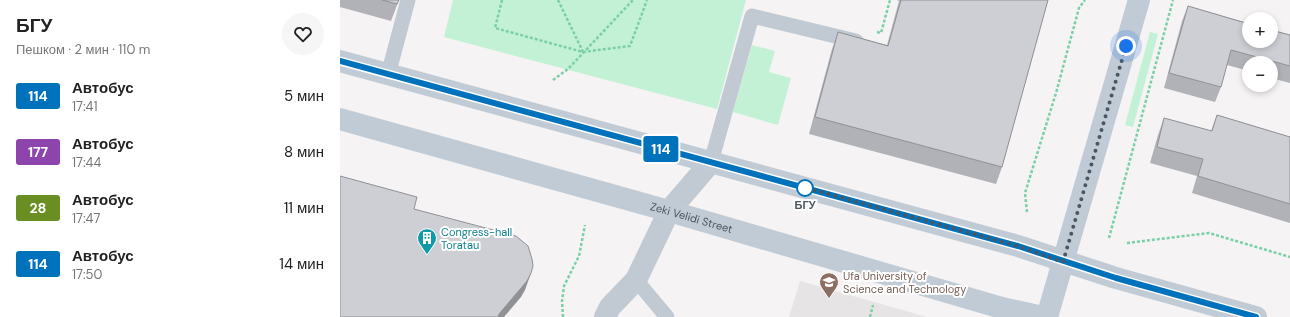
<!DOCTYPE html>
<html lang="ru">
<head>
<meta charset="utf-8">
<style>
  body { margin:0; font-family:"DM Sans",sans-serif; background:#f6f6f6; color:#222; height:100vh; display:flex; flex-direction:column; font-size:15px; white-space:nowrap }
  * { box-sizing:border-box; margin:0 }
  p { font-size:13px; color:#767676 }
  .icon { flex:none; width:22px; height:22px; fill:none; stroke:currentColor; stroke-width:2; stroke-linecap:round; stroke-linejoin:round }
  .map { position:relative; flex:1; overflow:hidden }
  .details { display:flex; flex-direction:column; background:#fff; width:340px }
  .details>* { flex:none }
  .badge { padding:0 8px; border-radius:3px; font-size:14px; line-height:26px }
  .fabs { position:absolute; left:902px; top:12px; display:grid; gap:8px }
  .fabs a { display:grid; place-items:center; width:36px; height:36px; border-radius:50%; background:#fff; box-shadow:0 2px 6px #0003; font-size:20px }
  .you { position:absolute; width:20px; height:20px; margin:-10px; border:3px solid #fff; border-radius:50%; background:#1a73e8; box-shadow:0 0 0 6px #1a73e833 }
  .map>.badge { position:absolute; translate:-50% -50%; box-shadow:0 0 0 2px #fff }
  .round { display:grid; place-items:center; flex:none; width:42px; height:42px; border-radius:21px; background:#f6f6f6 }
  .summary { display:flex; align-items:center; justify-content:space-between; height:68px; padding:0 16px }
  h1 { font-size:19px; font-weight:600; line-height:30px }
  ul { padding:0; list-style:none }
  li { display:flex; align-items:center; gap:12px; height:56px; padding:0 16px }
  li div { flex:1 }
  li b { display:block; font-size:15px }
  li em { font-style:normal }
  li .badge { min-width:44px; font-weight:700; text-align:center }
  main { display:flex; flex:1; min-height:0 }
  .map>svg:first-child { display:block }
  .education { fill:#e6e4e5 }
  .green { fill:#c3f1d5 }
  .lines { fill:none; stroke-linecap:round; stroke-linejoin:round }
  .path { stroke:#7ad0a6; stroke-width:2.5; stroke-dasharray:3 2; stroke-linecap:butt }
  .lane { stroke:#c1cad2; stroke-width:15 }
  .street { stroke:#c1cad2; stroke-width:22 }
  .secondary { stroke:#c1cbd6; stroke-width:22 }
  .wall { fill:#b0b2b7 }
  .shaded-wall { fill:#909195 }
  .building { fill:#cdcfd5; stroke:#909195 }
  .line-casing { stroke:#fff; stroke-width:9 }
  .line { stroke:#0072bc; stroke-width:6 }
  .walk { stroke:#4a5661; stroke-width:4; stroke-dasharray:0 7.2 }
  .stop-dot { fill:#fff; stroke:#0072bc; stroke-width:2 }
  .labels { text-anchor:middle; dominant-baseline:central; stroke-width:4; stroke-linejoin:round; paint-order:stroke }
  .stop-label { font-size:11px; font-weight:bold; fill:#4a5661; stroke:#fff }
  .street-label { font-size:11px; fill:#4a5661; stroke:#fff }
  .culture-label { font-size:11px; fill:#0d838f; stroke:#fff; text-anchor:start }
  .education-label { font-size:11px; fill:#785e54; stroke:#fff; text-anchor:start }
</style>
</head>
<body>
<main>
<section class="details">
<div class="summary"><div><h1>БГУ</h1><p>Пешком · 2 мин · 110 m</p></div><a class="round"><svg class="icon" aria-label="heart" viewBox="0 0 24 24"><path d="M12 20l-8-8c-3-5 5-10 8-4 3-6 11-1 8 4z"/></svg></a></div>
<ul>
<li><span class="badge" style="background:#0072bc;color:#fff">114</span><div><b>Автобус</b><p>17:41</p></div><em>5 мин</em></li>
<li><span class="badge" style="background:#8e44ad;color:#fff">177</span><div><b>Автобус</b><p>17:44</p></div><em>8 мин</em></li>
<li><span class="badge" style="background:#6b8e23;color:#fff">28</span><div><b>Автобус</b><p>17:47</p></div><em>11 мин</em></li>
<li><span class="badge" style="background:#0072bc;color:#fff">114</span><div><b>Автобус</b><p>17:50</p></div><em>14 мин</em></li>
</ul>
</section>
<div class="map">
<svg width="950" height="317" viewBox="0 0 950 317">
  <rect width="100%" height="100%" fill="#f5f3f3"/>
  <!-- education -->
  <path class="education" d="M460,281L587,317H449Z"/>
  <!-- green -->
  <g class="green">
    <path d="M113,0H406L377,109L104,37Z"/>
    <path d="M810,32L818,34L793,127L785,125Z"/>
    <path d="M412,45L435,51L429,72L451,78L438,125L393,112Z"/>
  </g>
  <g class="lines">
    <!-- path -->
    <g class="path">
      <path d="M162,0L155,28L243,52L290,46L307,0"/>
      <path d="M218,0L243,52"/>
      <path d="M537,32L541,33L550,0"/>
      <path d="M213,80L228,69L293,0"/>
      <path d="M687,212L685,193L716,93L739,8L745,0"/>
      <path d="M769,238L833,0"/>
      <path d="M787,243L869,233L950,257"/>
      <path d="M223,317L222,301L224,286L239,256L245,225"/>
      <path d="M530,317L533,305"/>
    </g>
    <!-- lane -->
    <g class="lane">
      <path d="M48,75L68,0"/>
      <path d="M371,162L412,16L516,41"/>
      <path d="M296,280L327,317"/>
    </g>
    <!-- street -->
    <path class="street" d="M265,317L270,307L296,280L329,211L371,162"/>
    <!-- secondary -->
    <g class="secondary">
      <path d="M0,61L678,246L776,278L916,317"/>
      <path id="s1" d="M0,119L329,211L662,308L703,317"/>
      <path d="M707,317L799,0"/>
    </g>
  </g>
  <!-- wall -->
  <g class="wall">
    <path d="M0,0H59L51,21L0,7Z"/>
    <path d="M557,0H708L662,167L656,184L469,134L492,49L498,32L547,45L559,1Z"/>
    <path d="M848,6L950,35V83L931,78V63H909V71L887,65L881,87L875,102L824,88L842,21Z"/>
    <path d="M877,115L950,137V223L852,193L857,176L810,163L818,135L824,118L871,131Z"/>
  </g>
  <!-- shaded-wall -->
  <path class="shaded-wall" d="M191,273L185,290L181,297L164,317H158L159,314Z"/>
  <!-- building -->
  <g class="building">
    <path d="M42,0H59L57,4Z"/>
    <path d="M561,0H708L662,167L475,117L498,32L548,46Z"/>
    <path d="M848,6L909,24V41H931V30L950,35V66L891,50L881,87L829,73Z"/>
    <path d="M877,115L950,137V204L858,176L863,159L817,147L824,118L872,131Z"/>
    <path d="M0,176L77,197L74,209L176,236L188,246L192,259L193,266L191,273L187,281L159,314L158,317H0Z"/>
  </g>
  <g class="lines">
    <defs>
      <path id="line" d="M0,61L678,246L776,278L916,317"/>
    </defs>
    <!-- line casing -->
    <use href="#line" class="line-casing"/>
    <!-- line -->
    <use href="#line" class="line"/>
    <!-- walk -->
    <path class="walk" d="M465,188L463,187L678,246L723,262L786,46"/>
  </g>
  <!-- icons -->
  <defs>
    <symbol id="building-pin" viewBox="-11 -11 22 30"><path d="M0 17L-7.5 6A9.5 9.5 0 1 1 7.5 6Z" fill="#0f9aa8" stroke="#fff"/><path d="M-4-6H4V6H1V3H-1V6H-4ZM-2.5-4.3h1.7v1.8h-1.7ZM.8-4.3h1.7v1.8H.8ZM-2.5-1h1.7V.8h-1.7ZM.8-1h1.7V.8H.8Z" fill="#fff"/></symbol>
    <symbol id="university-pin" viewBox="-11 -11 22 30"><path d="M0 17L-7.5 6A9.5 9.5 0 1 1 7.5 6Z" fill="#8d6e63" stroke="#fff"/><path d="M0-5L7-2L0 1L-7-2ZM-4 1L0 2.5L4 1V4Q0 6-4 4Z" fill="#fff"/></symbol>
  </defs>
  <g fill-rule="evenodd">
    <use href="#building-pin" x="76" y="227" width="22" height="30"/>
    <use href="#university-pin" x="478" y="271" width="22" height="30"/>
  </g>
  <!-- markers -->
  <circle class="stop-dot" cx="465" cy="188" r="8"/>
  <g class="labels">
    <!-- stop labels -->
    <g class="stop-label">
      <text x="465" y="205">БГУ</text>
    </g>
    <!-- street labels -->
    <g class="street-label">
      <text stroke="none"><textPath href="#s1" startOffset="365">Zeki Velidi Street</textPath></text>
    </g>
    <!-- culture labels -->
    <g class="culture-label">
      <text x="101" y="232">Congress-hall<tspan x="101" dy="13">Toratau</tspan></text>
    </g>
    <!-- education labels -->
    <g class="education-label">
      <text x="503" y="276">Ufa University of<tspan x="503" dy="13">Science and Technology</tspan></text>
    </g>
  </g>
</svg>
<div class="fabs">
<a>+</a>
<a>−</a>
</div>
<div class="you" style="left:786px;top:46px"></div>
<b class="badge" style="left:321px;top:149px;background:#0072bc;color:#fff">114</b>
</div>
</main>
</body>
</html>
